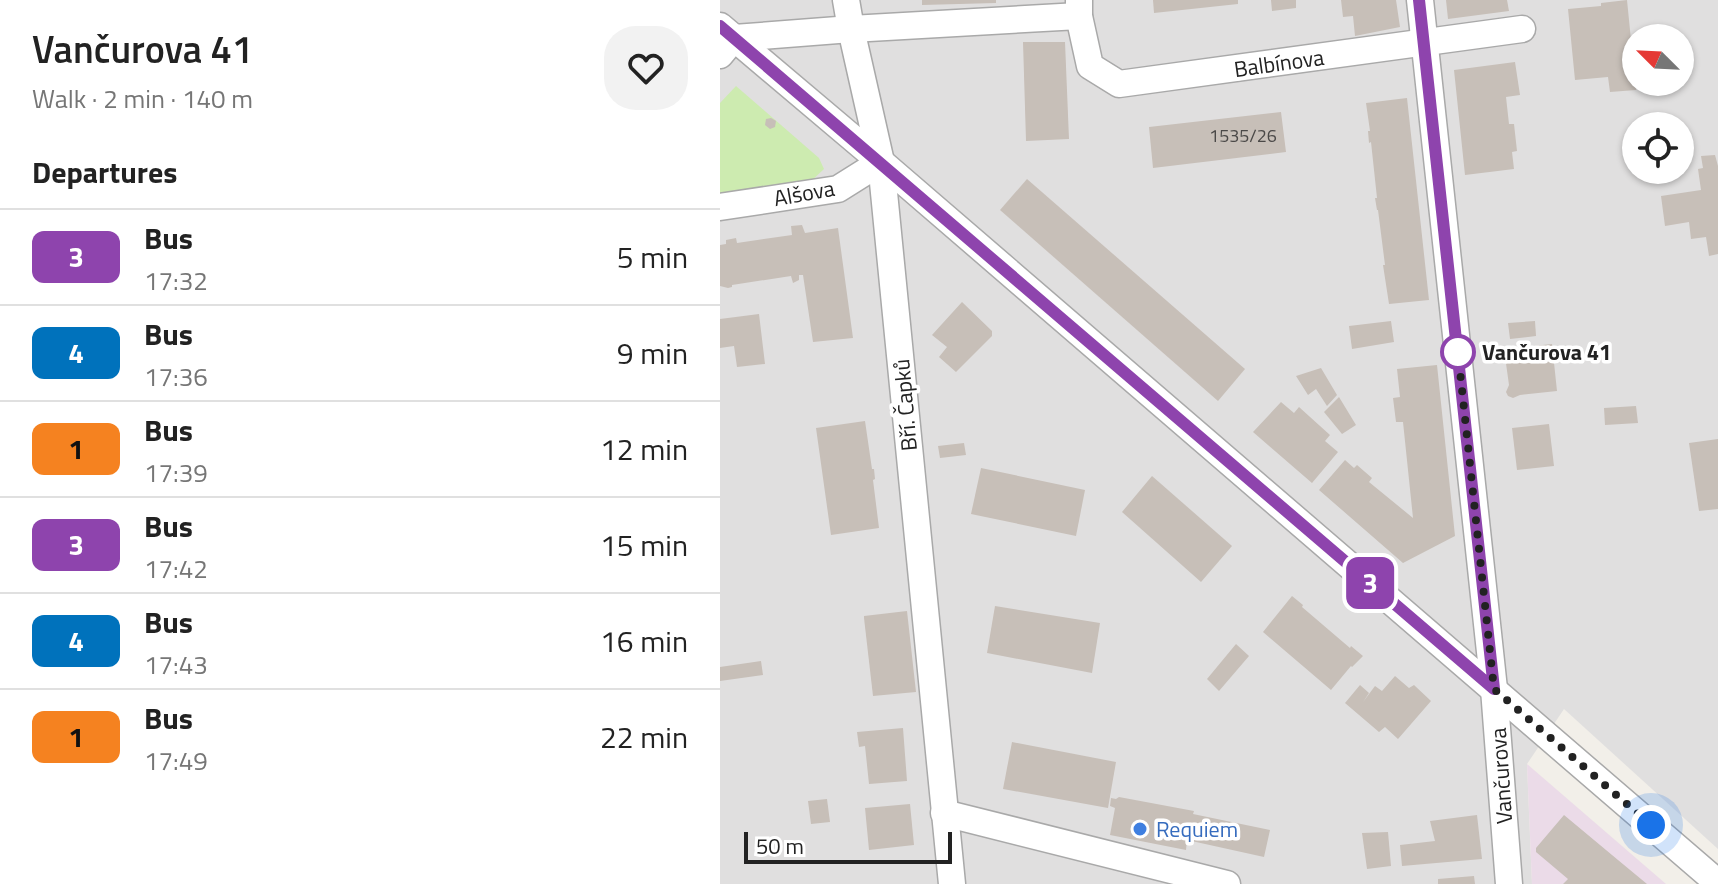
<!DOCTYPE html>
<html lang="en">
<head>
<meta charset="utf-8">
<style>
  body { margin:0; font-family:"Titillium Web",sans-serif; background:#f2f2f2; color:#222; height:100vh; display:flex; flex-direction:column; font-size:30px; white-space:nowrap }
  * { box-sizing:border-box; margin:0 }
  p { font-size:26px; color:#767676 }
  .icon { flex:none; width:44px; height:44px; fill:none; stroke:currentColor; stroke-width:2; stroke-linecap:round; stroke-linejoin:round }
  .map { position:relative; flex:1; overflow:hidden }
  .sheet { display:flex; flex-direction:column; background:#fff; width:720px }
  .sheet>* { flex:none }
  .badge { padding:0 16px; border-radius:12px; font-size:28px; line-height:52px }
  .needle { width:52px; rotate:294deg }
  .controls { position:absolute; left:902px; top:24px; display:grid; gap:16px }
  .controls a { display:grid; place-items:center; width:72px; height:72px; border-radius:50%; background:#fff; box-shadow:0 2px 6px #0004; font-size:40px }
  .scale { position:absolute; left:24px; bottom:20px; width:208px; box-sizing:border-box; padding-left:8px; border:4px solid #222; border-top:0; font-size:22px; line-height:28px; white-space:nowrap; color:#222; -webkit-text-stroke:6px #fff; paint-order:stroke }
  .you { position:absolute; width:40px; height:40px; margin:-20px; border:6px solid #fff; border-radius:50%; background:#1a73e8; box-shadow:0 0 0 12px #1a73e833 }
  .map>.badge { position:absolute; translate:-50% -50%; box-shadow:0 0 0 4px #fff }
  h2 { padding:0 32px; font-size:30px; line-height:72px }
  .round { display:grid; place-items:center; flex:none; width:84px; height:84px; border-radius:32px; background:#f2f2f2 }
  .head { display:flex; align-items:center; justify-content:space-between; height:136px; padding:0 32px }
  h1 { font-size:38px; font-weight:600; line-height:60px }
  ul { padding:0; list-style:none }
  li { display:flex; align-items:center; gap:24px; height:96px; padding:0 32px; border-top:2px solid #e0e0e0 }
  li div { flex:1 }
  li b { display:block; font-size:30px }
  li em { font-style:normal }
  li .badge { min-width:88px; font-weight:700; text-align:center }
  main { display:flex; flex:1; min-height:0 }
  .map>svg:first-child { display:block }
  .residential { fill:#e0dfdf; fill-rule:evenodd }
  .industrial { fill:#ebdbe8 }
  .grass { fill:#cdebb0 }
  .building { fill:#c7bfb8 }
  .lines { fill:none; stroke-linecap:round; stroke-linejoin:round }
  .street-casing { stroke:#a9a9a9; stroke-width:29 }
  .street { stroke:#fff; stroke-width:26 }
  .line-casing { stroke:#fff; stroke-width:18 }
  .line { stroke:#8e44ad; stroke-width:12 }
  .walk { stroke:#222; stroke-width:8; stroke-dasharray:0 14.4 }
  .stop-dot { fill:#fff; stroke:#8e44ad; stroke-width:4 }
  .shop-dot { fill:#3f7fe0; stroke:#fff; stroke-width:3 }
  .labels { text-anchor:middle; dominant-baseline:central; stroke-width:7; stroke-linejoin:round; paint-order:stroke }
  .number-label { font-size:18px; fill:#4b4948 }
  .street-label { font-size:22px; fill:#222; stroke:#fff }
  .stop-label { font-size:22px; font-weight:bold; fill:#222; stroke:#fff; text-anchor:start }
  .shop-label { font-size:22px; fill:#366cbe; stroke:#fff; text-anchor:start }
</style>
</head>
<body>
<main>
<section class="sheet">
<div class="head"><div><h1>Vančurova 41</h1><p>Walk · 2 min · 140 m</p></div><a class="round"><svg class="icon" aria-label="heart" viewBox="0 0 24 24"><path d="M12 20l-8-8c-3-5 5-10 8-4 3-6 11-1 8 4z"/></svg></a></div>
<h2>Departures</h2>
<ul>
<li><span class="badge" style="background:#8e44ad;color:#fff">3</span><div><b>Bus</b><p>17:32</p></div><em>5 min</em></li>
<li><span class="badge" style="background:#0072bc;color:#fff">4</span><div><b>Bus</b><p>17:36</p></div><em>9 min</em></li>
<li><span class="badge" style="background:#f58220;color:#111">1</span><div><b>Bus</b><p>17:39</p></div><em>12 min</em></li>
<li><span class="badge" style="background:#8e44ad;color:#fff">3</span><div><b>Bus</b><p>17:42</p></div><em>15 min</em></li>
<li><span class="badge" style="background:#0072bc;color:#fff">4</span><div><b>Bus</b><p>17:43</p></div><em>16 min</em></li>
<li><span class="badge" style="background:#f58220;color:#111">1</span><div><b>Bus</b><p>17:49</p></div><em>22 min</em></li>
</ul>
</section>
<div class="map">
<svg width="998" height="884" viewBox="0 0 998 884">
  <rect width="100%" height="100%" fill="#f2efe9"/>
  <!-- residential -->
  <path class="residential" d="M0,0H998V849L844,709L807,764L812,884H0ZM916,38H960V82H916ZM916,126H960V170H916Z"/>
  <!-- industrial -->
  <path class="industrial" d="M807,764L946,884H812Z"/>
  <!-- grass -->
  <path class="grass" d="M16,86L99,158L104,169L87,185L0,199V103Z"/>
  <!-- building -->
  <g class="building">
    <path d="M202,0H276V3L202,5Z"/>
    <path d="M433,0H518V4L434,13Z"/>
    <path d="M551,0H576V8L552,11Z"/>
    <path d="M621,0H676L680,27L635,36L633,16L623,17Z"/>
    <path d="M726,0H787L789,11L728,19Z"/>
    <path d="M907,0L916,90L890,92L888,77L855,80L848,9L881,6V3Z"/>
    <path d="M303,42H345L349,139L306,141Z"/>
    <path d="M795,62L800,95L786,97L789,124H794L797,151L792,152L794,169L745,175L734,70Z"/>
    <path d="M687,98L709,300L669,304L663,265H665L658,210H657L655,198H657L651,142L649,143L648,131H650L646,103Z"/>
    <path d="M561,112L566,152L433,168L429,127Z"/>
    <path d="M51,118L56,121L55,127L50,129L45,125L46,119Z"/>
    <path d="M995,155L998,166V254L989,256L986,237L971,239L969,222L945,226L941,196L981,190L978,169L983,168L981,156Z"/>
    <path d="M307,179L525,369L498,401L280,210Z"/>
    <path d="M82,225L85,233L118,228L133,338L93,342L83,275H79V280L73,283L71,276L12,285V287L8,288L0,286V245L6,244V240L16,238L17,243L72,235L71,226Z"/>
    <path d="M242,302L272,331V336L236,372L219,357L227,347L212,335Z"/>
    <path d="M39,314L45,364L17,367L14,346L0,348V319Z"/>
    <path d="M671,321L674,342L632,349L629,326Z"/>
    <path d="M815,321L816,336L790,339L788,323Z"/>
    <path d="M832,344L837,391L800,395L793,398L788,396L786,392L789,385L784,349Z"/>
    <path d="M717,365L735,536L683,563L599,490L625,460L634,468L637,465L652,478L649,482L693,518L683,422H676L673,398L680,397L677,369Z"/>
    <path d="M601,368L617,395L607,406L596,389L588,395L576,376Z"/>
    <path d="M619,397L636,425L622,434L604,412Z"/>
    <path d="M561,402L574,413L579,407L610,435L605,441L618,452L592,483L533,432Z"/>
    <path d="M916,406L918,423L885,425L884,408Z"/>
    <path d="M145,421L152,469H154L155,479L153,480L159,528L111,535L96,428Z"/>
    <path d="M829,424L834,466L797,470L792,428Z"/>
    <path d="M998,439V509L979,511L969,443Z"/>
    <path d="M244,443L246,455L220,458L218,446Z"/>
    <path d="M261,468L365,490L356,536L251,514Z"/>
    <path d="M432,476L512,546L481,582L402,512Z"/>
    <path d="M572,596L583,605L582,607L630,648L631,646L643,656L632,667L631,666L611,690L543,632Z"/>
    <path d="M275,606L380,623L372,673L267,653Z"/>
    <path d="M187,611L196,692L153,696L144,618V616Z"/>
    <path d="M516,644L529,656L499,691L487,679Z"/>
    <path d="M41,661L43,675L0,681V667Z"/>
    <path d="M675,676L689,688L694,685L711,701L678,739L665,727L659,732L625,703L640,685L649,693L643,702L655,686L662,691Z"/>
    <path d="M183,728L187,781L149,784L145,746L139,747L137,732Z"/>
    <path d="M292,742L396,762L388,808L283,789Z"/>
    <path d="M399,797L474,811L473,814L550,830L544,857L467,840L466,850L390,835L395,808L390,806L391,798L396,799Z"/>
    <path d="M107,799L110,822L91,824L88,801Z"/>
    <path d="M190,804L194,845L149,850L145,808Z"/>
    <path d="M757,815L762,859L682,866L680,845L715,841L710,821Z"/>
    <path d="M844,815L898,860L927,884H843L848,879L816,852V848Z"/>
    <path d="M668,832L671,866L647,869L642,833Z"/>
    <path d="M754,876L755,884H718V879Z"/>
  </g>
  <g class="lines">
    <defs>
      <g id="street">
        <path d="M126,0L131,29L161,162L232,884"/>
        <path d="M359,0V16L370,66L399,84L802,29"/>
        <path d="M700,0L774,689L789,884"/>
        <path d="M0,26L161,162L998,883"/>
        <path d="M0,55L14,38L131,29L359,16"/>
        <path d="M0,207L118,189L161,162"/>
        <path d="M224,813L507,884"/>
      </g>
    </defs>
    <!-- street casing -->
    <use href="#street" class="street-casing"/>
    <!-- street -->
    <use href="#street" class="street"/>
  </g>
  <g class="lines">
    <defs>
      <path id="line" d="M0,26L774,689L699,0"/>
    </defs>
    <!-- line casing -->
    <use href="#line" class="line-casing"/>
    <!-- line -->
    <use href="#line" class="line"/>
    <!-- walk -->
    <path class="walk" d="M738,352L737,343L774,689L931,825"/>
  </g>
  <!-- markers -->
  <circle class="stop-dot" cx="738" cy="352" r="16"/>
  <circle class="shop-dot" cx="420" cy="829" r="8"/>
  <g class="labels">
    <!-- number labels -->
    <g class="number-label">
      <text x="523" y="135">1535/26</text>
    </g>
    <!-- street labels -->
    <g class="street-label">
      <text transform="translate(559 63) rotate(-8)">Balbínova</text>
      <text transform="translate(84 193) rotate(-10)">Alšova</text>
      <text transform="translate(185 405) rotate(-95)">Bří. Čapků</text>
      <text transform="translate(781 776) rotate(-94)">Vančurova</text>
    </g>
    <!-- stop labels -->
    <g class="stop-label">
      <text x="762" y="352">Vančurova 41</text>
    </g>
    <!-- shop labels -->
    <g class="shop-label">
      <text x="436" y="829">Requiem</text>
    </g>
  </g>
</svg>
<div class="controls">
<a><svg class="needle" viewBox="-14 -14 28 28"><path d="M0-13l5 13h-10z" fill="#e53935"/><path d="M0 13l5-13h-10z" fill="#767676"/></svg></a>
<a><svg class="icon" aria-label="locate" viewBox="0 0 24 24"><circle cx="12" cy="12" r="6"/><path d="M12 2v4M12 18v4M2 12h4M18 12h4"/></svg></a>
</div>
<div class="scale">50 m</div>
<div class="you" style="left:931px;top:825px"></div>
<b class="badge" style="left:650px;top:583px;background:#8e44ad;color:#fff">3</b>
</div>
</main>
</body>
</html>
